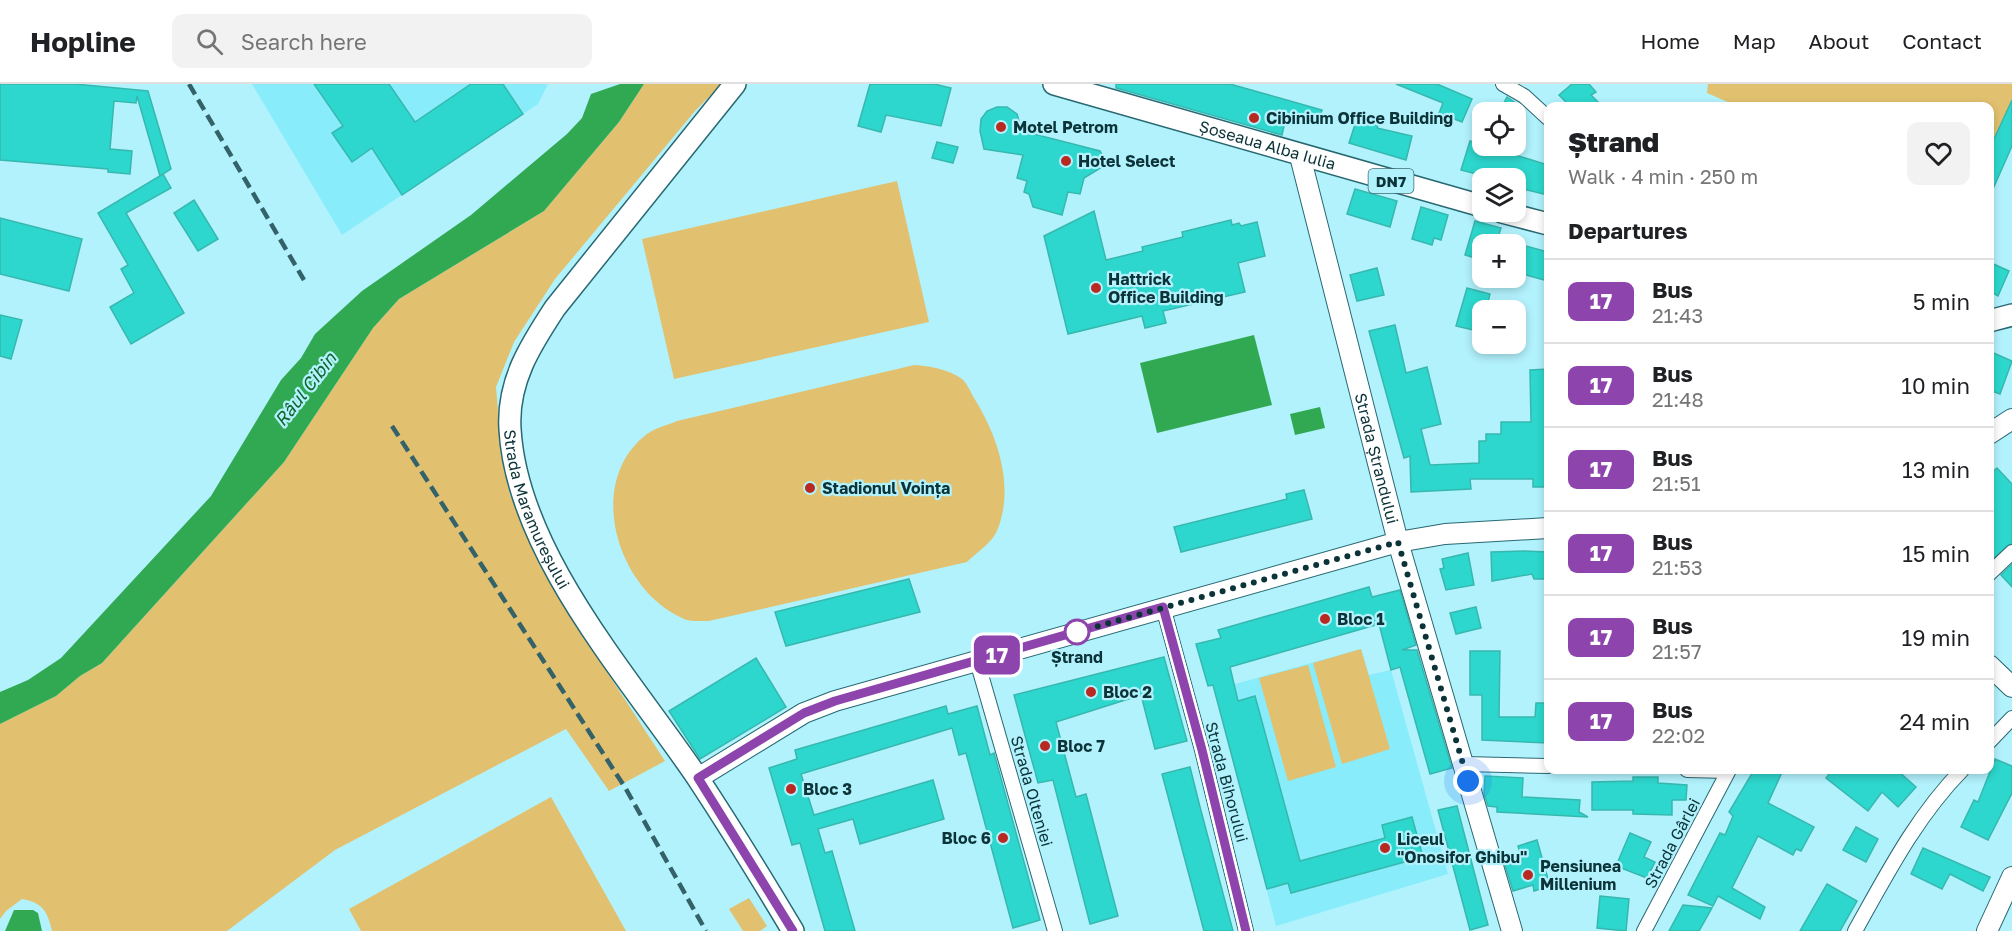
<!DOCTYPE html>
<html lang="en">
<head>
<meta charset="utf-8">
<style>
  body { margin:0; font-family:"Golos Text",sans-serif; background:#f2f2f2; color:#202124; height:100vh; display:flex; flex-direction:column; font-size:22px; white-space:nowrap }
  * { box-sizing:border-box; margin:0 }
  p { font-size:20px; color:#757577 }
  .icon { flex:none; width:33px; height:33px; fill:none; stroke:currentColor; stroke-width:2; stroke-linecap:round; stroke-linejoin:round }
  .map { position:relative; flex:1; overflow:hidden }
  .drawer { position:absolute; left:1544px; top:18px; width:450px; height:672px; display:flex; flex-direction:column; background:#fff; border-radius:12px; box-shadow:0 3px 9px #0003 }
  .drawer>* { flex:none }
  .badge { padding:0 12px; border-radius:9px; font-size:21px; line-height:39px }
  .tools { position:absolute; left:1472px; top:18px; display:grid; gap:12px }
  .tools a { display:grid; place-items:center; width:54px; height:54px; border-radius:12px; background:#fff; box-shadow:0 3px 9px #0003; font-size:30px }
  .you { position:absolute; width:30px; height:30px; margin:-15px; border:4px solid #fff; border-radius:50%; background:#1a73e8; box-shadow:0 0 0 9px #1a73e833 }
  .map>.badge { position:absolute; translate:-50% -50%; box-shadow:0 0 0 3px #fff }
  h2 { padding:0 24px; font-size:22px; line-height:54px }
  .round { display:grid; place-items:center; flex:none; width:63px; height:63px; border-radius:12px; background:#f2f2f2 }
  .headline { display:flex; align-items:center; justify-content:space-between; height:102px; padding:0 24px }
  h1 { font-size:28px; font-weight:800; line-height:45px }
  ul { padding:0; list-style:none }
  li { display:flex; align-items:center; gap:18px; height:84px; padding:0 24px; border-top:2px solid #e0e0e0 }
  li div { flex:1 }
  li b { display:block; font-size:22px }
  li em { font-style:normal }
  li .badge { min-width:66px; font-weight:700; text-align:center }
  header { display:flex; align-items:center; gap:36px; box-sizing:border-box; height:84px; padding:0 30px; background:#fff; border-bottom:2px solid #e0e0e0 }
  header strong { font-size:28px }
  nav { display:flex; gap:33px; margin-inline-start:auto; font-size:21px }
  .search { width:420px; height:54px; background:#f2f2f2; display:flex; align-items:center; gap:15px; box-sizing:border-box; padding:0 21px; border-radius:12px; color:#757577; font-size:22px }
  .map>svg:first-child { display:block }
  .built { fill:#88ecfb }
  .green { fill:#e1c170 }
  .water { fill:#31a953 }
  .building { fill:#2dd7cd; stroke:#37b8af; stroke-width:1.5 }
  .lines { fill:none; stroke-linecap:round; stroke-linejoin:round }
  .street-casing { stroke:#286872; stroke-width:16 }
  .secondary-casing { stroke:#286872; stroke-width:22 }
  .primary-casing { stroke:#286872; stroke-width:24 }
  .street { stroke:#fff; stroke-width:14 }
  .secondary { stroke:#fff; stroke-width:20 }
  .primary { stroke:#fff; stroke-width:21 }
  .rail { stroke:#346269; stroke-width:4.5; stroke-dasharray:12 6; stroke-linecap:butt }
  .line-casing { stroke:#fff; stroke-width:14 }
  .line { stroke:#8e44ad; stroke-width:9 }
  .walk { stroke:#0b3338; stroke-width:6; stroke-dasharray:0 10.8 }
  .poi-dot { fill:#b82921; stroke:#b2f2fd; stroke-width:2 }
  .stop-dot { fill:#fff; stroke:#8e44ad; stroke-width:3 }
  .labels { text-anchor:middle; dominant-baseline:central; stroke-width:4.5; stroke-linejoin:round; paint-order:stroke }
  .shield { fill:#b2f2fd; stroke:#3d6c73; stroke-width:1.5 }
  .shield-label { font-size:15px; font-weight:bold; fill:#0b3338 }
  .poi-label { font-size:16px; font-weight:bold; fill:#0b3338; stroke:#b2f2fd; text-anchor:start }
  .street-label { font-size:16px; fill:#0b3338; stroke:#b2f2fd }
  .stop-label { font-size:16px; font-weight:bold; fill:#0b3338; stroke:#b2f2fd }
  .water-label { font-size:18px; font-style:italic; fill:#12632b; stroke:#b2f2fd }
</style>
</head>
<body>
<header>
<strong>Hopline</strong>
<div class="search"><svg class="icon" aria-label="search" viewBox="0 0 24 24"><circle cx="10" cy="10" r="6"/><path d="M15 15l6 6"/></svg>Search here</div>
<nav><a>Home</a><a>Map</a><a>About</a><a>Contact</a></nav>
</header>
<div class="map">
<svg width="2012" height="847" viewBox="0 0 2012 847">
  <rect width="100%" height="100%" fill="#b2f2fd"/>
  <!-- built -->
  <g class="built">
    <path d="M252,0H548L538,20L342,151Z"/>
    <path d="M1361,565L1369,591L1391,586L1448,790L1276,842L1248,732L1253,731L1247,723L1214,606Z"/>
  </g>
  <!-- green -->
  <g class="green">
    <path d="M644,0H722L695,27L555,195L514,258L496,303L502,373L510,411L524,443L592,565L665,677L609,707L566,645L335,766L227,847H52C48,828 42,818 22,815L6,827L0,835V640L56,612L80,592L102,579L284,378L373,244L399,215L544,127L619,38Z"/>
    <path d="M1708,0H2012V16L1989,66V22H1737L1707,9Z"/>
    <path d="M897,97L929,238L674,295L642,155Z"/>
    <path d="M914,281C930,282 948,285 962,295C967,299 971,309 974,314C998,352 1016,405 996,449C991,459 975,470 967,478L709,537C701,537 689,538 682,534C617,505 584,398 647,350C655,344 668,341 677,337Z"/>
    <path d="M1361,565L1390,665L1342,680L1313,579Z"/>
    <path d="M1308,581L1336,683L1288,697L1259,594Z"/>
    <path d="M551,713L626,847H361L349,825Z"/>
    <path d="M749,814L767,842L760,847H743L729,825Z"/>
  </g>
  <!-- water -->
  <g class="water">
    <path d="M620,0H644L619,38L544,127L399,215L373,244L284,378L102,579L80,592L56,612L0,640V608L28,596L61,574L211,412L281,296L301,274L315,250L362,207L471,131L567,50L582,34L591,10Z"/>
    <path d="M1254,251L1272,321L1157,349L1140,279Z"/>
    <path d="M1320,323L1325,344L1295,351L1290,330Z"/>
    <path d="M14,826H33L38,829L42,847H5Z"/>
  </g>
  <!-- building -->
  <g class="building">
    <path d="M0,0H75L148,7L171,85L160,92L137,12L136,19L114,17L110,65L132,67L130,90L108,88V85L0,76Z"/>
    <path d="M314,0H389L415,38L471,0H503L523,30L402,111L372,64L352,78L332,49L343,42Z"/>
    <path d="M870,0H934L951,4L941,42L886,31L881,48L858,42Z"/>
    <path d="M1116,0H1230L1322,26L1318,41L1286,33L1282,51L1116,4Z"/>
    <path d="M1396,0H1437L1472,15L1462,38L1439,29L1443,19Z"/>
    <path d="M1572,0H1589L1596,8L1591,11L1602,22H1570L1559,11Z"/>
    <path d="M1507,13L1523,24L1521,28H1499Z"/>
    <path d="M2012,16V62L1989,114V66Z"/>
    <path d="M997,23H1007L1017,30L1022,47L1100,67L1107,80L1084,94L1080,110L1068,108L1062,131L1033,123L1029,110L1024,108L1027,97L1017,94L1023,71L984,65L980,47L981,35L987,27Z"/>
    <path d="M1358,31L1379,37L1377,44L1412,52L1406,76L1349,59Z"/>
    <path d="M1470,57L1548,81V111L1515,103V94H1492L1461,86Z"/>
    <path d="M937,58L958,63L953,79L932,74Z"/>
    <path d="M163,90L171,104L126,129L184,229L131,260L110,223L134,209L121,185L128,181L98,129Z"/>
    <path d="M1355,105L1397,117L1390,143L1347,130Z"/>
    <path d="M194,116L218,155L198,167L174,129Z"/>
    <path d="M1421,123L1448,131L1441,156L1434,154L1432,161L1412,155Z"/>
    <path d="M1094,127L1106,176L1143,167L1142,163L1183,153L1182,148L1231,136L1232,141L1239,139L1241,142L1257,138L1265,172L1238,179L1245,208L1163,227L1166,239L1145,244L1142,232L1068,250L1044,152Z"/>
    <path d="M0,134L82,155L69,207L0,190Z"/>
    <path d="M1475,137L1501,144L1496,160H1482V176L1465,171Z"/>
    <path d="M1515,159L1548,168V197L1515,188Z"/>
    <path d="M1989,178L2009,187L1998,212L1989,207Z"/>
    <path d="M1377,184L1384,211L1357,217L1350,191Z"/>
    <path d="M1467,204L1490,210L1486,226H1482V248L1456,242Z"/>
    <path d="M0,231L22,236L11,275L0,272Z"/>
    <path d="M1395,241L1406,289L1427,283L1441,340L1421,345L1430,381L1479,379V357H1486V350H1501V338H1531L1530,286L1548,285V403H1533V395H1470L1471,405L1411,408L1410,372L1404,374L1369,247Z"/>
    <path d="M1989,267L2012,277L2000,310L1989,306Z"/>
    <path d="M1997,384L2012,400V459L1989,478V391Z"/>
    <path d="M1304,406L1312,435L1181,468L1174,443L1287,415L1286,410Z"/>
    <path d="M1524,467L1548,468V495H1534L1532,490L1492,497L1491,468Z"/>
    <path d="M1468,469L1474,501L1446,506L1440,485L1444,484L1442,475Z"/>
    <path d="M2012,480V503L2001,491Z"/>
    <path d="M909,495L920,528L786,562L775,528Z"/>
    <path d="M1369,503L1372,513L1400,506L1416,561L1402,566H1417L1452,684L1430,690L1400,583L1391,586L1379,540L1230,583L1238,617L1255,612L1300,777L1385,754L1382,741L1412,733L1423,773L1291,809L1288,799L1267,805L1213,601L1208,602L1196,560L1221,554L1218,546Z"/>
    <path d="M1476,523L1481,544L1456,550L1450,529Z"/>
    <path d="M1470,567H1500L1499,633H1535L1536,619H1548V659L1482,656V611H1470Z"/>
    <path d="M1164,573L1187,657L1155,665L1141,611L1056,638L1076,713L1086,710L1118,832L1090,840L1053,696L1038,699L1014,611Z"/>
    <path d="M756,574L786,623L700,675L669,627Z"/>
    <path d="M946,622L948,630L977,622L990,671L994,669L1040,836L1013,844L966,669L959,671L952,644L801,690L814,731L933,696L944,735L860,760L853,735L818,745L825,769L832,767L855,847H825L800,759L792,761L769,684L797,675L795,666Z"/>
    <path d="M1995,675L2012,682V709L1988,756L1961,743L1974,716L1978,718Z"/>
    <path d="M1190,683L1200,723L1233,847H1204L1162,690Z"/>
    <path d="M1754,686H1783L1768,719L1814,743L1801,767L1796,765L1793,771L1758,752L1732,804L1765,823L1760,835L1718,812L1713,822L1688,811L1720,749L1725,751L1733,732L1729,728Z"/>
    <path d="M1832,686H1897L1916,703L1898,723L1882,708L1868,727L1826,694Z"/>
    <path d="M1485,692L1523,694L1522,713L1580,716L1579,728L1588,733L1497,728V723L1488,722L1484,710Z"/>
    <path d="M1633,693H1658V699L1687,701L1686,716H1672V731L1633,730V726H1592V698L1633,697Z"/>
    <path d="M1457,722L1488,841L1470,846L1438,726Z"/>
    <path d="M1856,743L1878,755L1866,778L1843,766Z"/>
    <path d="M1630,749L1651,758L1644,773L1655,778L1647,794L1616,782Z"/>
    <path d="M1537,756L1550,802L1534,807L1533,801L1513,807L1505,781L1522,776L1518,762Z"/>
    <path d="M1923,764L1990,793L1983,807L1950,790L1942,805L1911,790Z"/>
    <path d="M1827,800L1857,817L1840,847H1800Z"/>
    <path d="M1600,812L1629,815L1626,847L1597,844Z"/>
    <path d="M1683,821L1712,824L1699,847H1669Z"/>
  </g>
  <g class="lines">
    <defs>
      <g id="street">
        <path d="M1503,0L1524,12L1548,34"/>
        <path d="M1989,490L2012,468"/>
        <path d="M1163,523L1202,666L1246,847"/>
        <path d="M977,577L1055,847"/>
        <path d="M1989,658L2012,634"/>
        <path d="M1464,680L1548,682"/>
        <path d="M1687,686L1728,687"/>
        <path d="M1644,847L1729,686"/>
        <path d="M1855,847C1887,790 1916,733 1962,686"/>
      </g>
      <g id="secondary">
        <path id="s1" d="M1300,72L1398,458L1512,847"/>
        <path d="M1989,350L2012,335"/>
        <path d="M1989,581L2012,603"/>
        <path d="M698,694L804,629L835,617L1398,458L1445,450L1548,444"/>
        <path d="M1987,847L2012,793"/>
      </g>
      <g id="primary">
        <path id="s2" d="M735,0L555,224C530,262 507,298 510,345C517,469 629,593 697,693C730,743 762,795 793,847"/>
        <path id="s3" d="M1054,0L1482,122"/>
        <path d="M1502,128L1548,140"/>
        <path d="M1989,237L2012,231"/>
      </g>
    </defs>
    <!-- street casing -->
    <use href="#street" class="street-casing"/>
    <!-- secondary casing -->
    <use href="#secondary" class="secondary-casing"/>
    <!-- primary casing -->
    <use href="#primary" class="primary-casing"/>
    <!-- street -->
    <use href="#street" class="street"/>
    <!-- secondary -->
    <use href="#secondary" class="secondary"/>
    <!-- primary -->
    <use href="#primary" class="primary"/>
    <!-- rail -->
    <g class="rail">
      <path d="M189,0L304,196"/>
      <path d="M392,342L626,705L706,847"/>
    </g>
  </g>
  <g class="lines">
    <defs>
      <path id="line" d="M793,847L698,694L804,629L835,617L1163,523L1202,666L1246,847"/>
    </defs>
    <!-- line casing -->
    <use href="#line" class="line-casing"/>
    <!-- line -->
    <use href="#line" class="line"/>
    <!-- walk -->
    <path class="walk" d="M1077,548L1398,458L1468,697"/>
  </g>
  <!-- markers -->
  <g class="poi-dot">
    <circle cx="1254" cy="34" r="6"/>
    <circle cx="1001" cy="43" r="6"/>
    <circle cx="1066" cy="77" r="6"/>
    <circle cx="1096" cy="204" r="6"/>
    <circle cx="810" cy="404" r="6"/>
    <circle cx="1325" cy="535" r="6"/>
    <circle cx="1091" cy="608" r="6"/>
    <circle cx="1045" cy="662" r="6"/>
    <circle cx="791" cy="705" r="6"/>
    <circle cx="1003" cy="754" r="6"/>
    <circle cx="1385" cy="764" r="6"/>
    <circle cx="1528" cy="791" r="6"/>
  </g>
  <circle class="stop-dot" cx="1077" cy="548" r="12"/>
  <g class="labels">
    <!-- shield labels -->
    <rect class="shield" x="1368.5" y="85" width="45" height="24" rx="4.5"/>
    <g class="shield-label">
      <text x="1391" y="97">DN7</text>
    </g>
    <!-- poi labels -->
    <g class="poi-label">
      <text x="1266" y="34">Cibinium Office Building</text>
      <text x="1013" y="43">Motel Petrom</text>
      <text x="1078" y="77">Hotel Select</text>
      <text x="1108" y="195">Hattrick<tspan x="1108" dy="18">Office Building</tspan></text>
      <text x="822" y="404">Stadionul Voința</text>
      <text x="1337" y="535">Bloc 1</text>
      <text x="1103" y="608">Bloc 2</text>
      <text x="1057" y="662">Bloc 7</text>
      <text x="803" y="705">Bloc 3</text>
      <text x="991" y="754" text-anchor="end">Bloc 6</text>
      <text x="1397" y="755">Liceul<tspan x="1397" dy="18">"Onosifor Ghibu"</tspan></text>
      <text x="1540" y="782">Pensiunea<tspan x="1540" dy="18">Millenium</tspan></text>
    </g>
    <!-- street labels -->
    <g class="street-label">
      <text stroke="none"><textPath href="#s3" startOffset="222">Șoseaua Alba Iulia</textPath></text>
      <text stroke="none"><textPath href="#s1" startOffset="312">Strada Ștrandului</textPath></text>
      <text stroke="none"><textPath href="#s2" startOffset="504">Strada Maramureșului</textPath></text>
      <text transform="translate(1227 698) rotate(75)">Strada Bihorului</text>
      <text transform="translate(1032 707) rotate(74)">Strada Olteniei</text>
      <text transform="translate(1672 759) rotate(-62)">Strada Gârlei</text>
    </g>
    <!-- stop labels -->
    <g class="stop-label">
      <text x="1077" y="573">Ștrand</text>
    </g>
    <!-- water labels -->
    <g class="water-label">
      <text transform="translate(305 305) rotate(-52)">Râul Cibin</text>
    </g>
  </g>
</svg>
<div class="tools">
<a><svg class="icon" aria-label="locate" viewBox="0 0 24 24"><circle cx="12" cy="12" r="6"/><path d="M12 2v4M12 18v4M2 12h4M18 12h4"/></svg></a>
<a><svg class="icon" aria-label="layers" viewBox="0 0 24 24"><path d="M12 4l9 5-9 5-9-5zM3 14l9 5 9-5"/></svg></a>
<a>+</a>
<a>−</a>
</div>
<div class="you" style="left:1468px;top:697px"></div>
<b class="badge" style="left:997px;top:571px;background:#8e44ad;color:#fff">17</b>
<section class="drawer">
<div class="headline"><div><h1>Ștrand</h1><p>Walk · 4 min · 250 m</p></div><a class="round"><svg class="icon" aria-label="heart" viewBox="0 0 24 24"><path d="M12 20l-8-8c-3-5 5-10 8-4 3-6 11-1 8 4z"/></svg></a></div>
<h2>Departures</h2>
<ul>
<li><span class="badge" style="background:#8e44ad;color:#fff">17</span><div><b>Bus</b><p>21:43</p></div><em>5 min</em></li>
<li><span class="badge" style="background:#8e44ad;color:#fff">17</span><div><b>Bus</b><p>21:48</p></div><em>10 min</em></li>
<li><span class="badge" style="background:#8e44ad;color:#fff">17</span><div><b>Bus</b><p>21:51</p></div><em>13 min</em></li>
<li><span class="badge" style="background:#8e44ad;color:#fff">17</span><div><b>Bus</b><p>21:53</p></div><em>15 min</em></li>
<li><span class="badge" style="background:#8e44ad;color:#fff">17</span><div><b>Bus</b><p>21:57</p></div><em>19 min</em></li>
<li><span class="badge" style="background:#8e44ad;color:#fff">17</span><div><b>Bus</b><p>22:02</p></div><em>24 min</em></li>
</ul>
</section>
</div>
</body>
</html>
